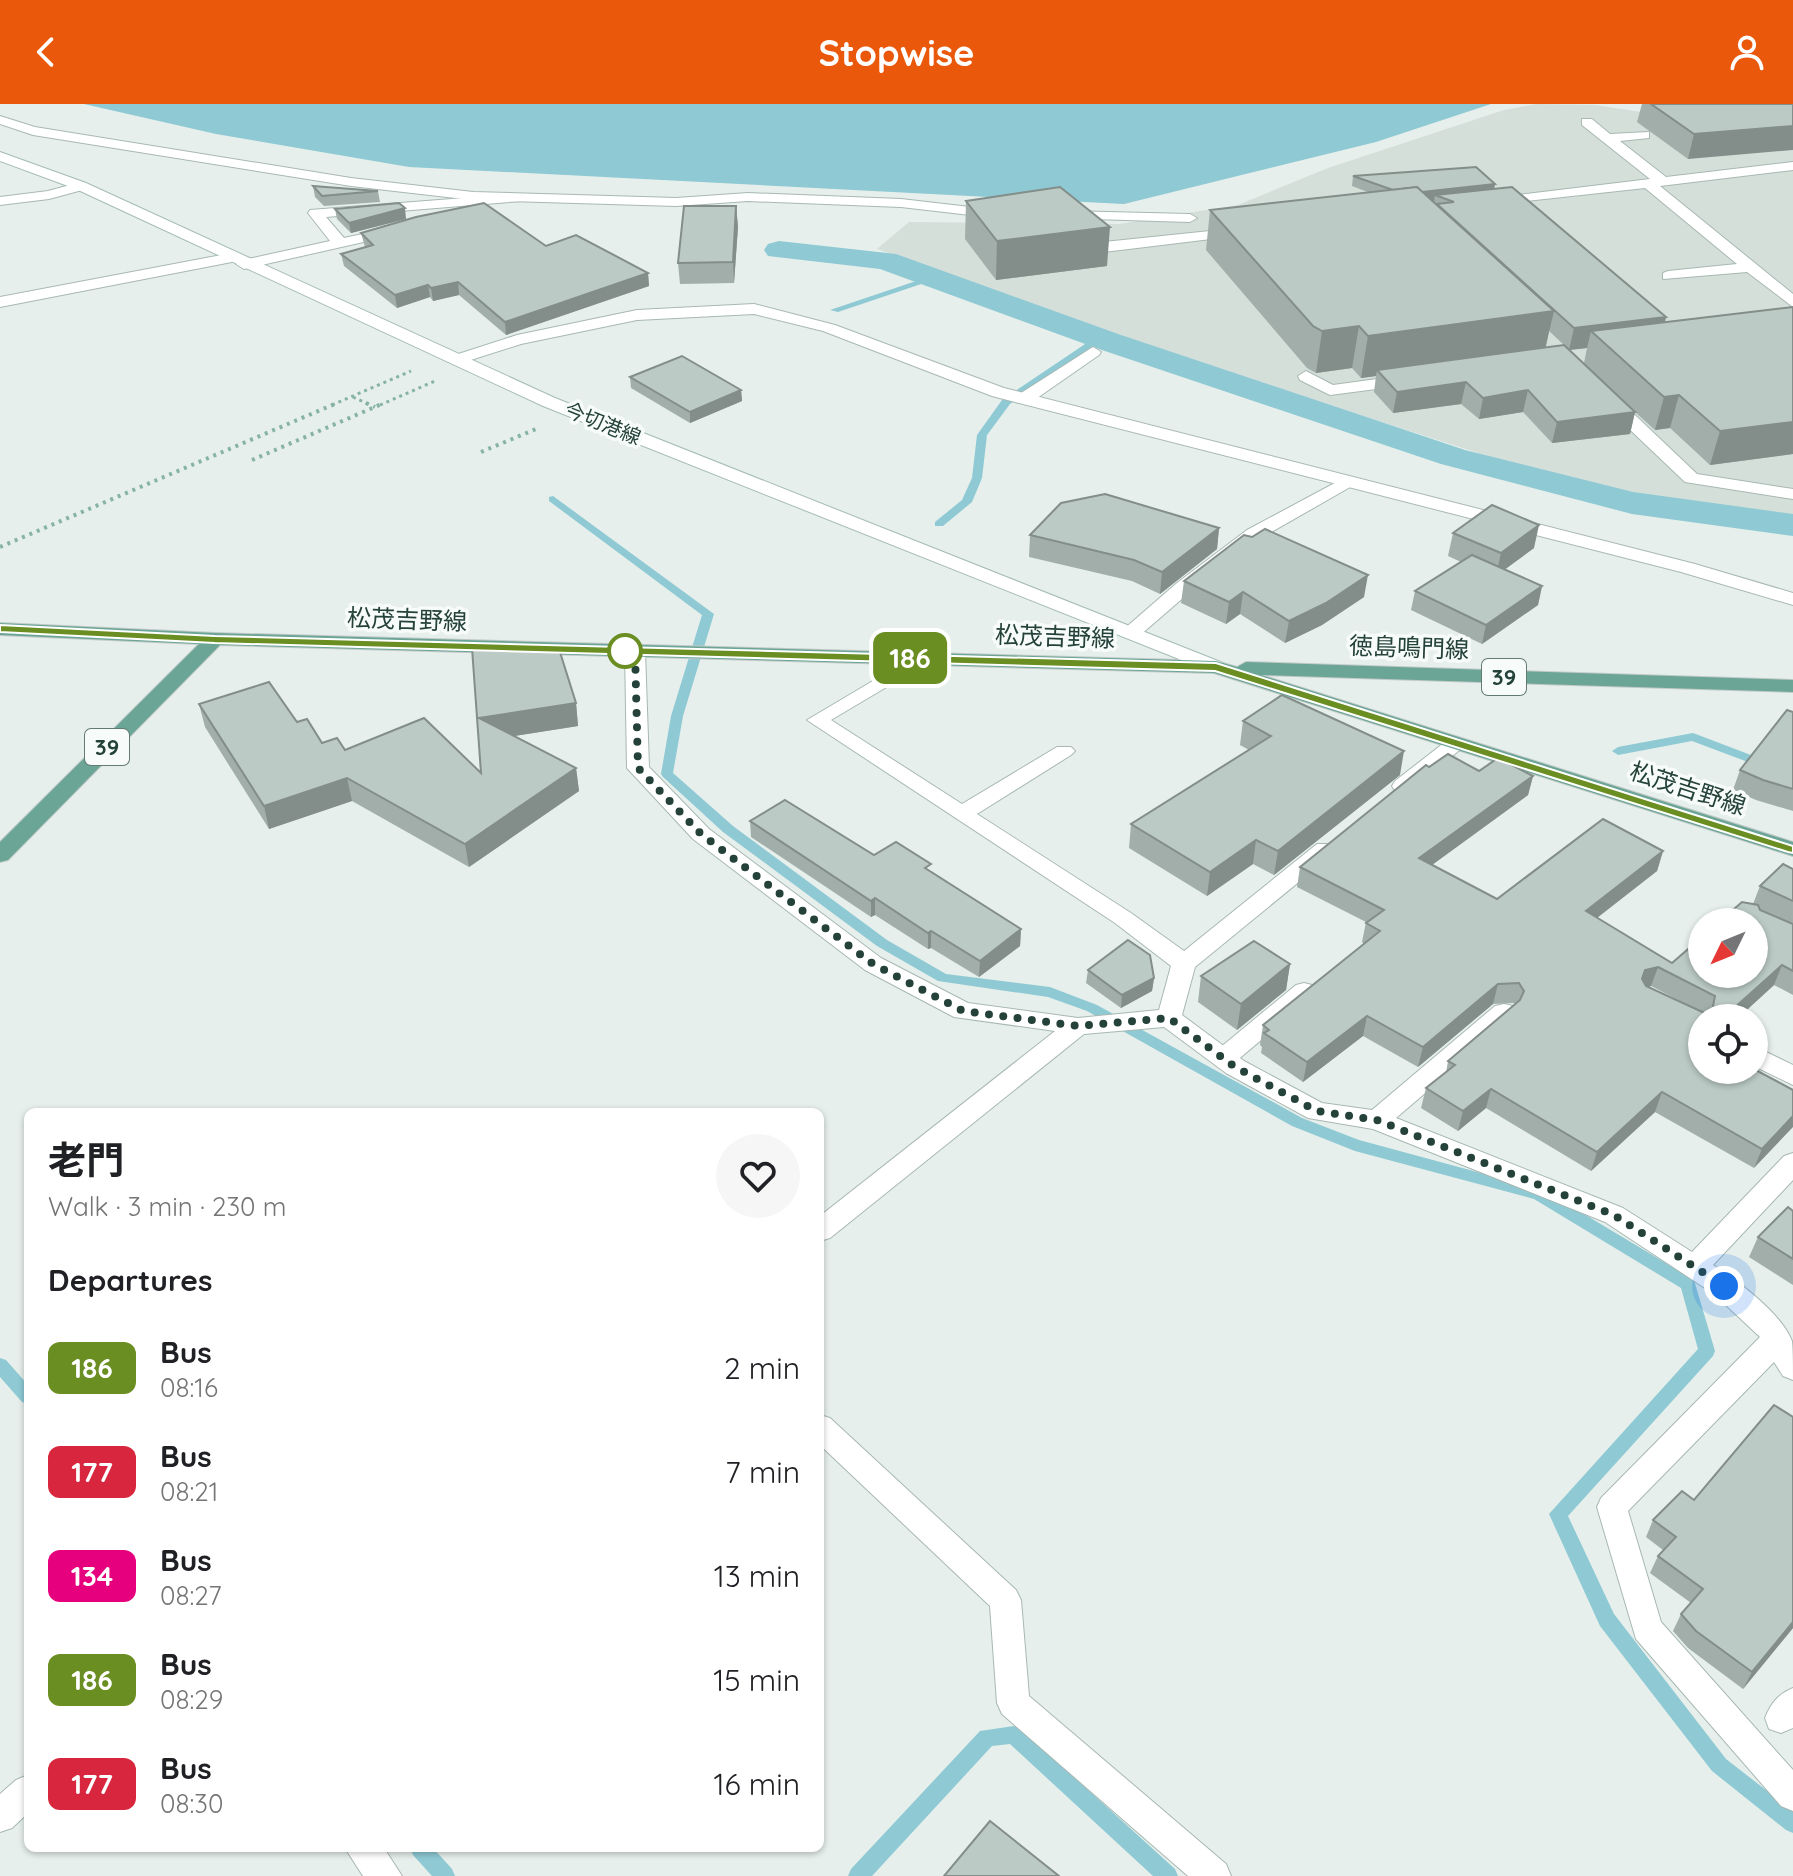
<!DOCTYPE html>
<html lang="en">
<head>
<meta charset="utf-8">
<style>
  body { margin:0; font-family:Quicksand,"Noto Sans JP",sans-serif; background:#f6f6f6; color:#202124; height:100vh; display:flex; flex-direction:column; font-size:30px; white-space:nowrap }
  * { box-sizing:border-box; margin:0 }
  p { font-size:26px; color:#757577 }
  .icon { flex:none; width:44px; height:44px; fill:none; stroke:currentColor; stroke-width:2; stroke-linecap:round; stroke-linejoin:round }
  .map { position:relative; flex:1; overflow:hidden }
  .side { position:absolute; left:24px; top:1004px; width:800px; height:744px; display:flex; flex-direction:column; background:#fff; border-radius:12px; box-shadow:0 2px 6px #0004 }
  .side>* { flex:none }
  .badge { padding:0 16px; border-radius:12px; font-size:28px; line-height:52px }
  .needle { width:52px; rotate:227deg }
  .buttons { position:absolute; left:1688px; top:804px; display:grid; gap:16px }
  .buttons a { display:grid; place-items:center; width:80px; height:80px; border-radius:50%; background:#fff; box-shadow:0 2px 6px #0004; font-size:40px }
  .you { position:absolute; width:40px; height:40px; margin:-20px; border:6px solid #fff; border-radius:50%; background:#1a73e8; box-shadow:0 0 0 12px #1a73e833 }
  .map>.badge { position:absolute; translate:-50% -50%; box-shadow:0 0 0 4px #fff }
  h2 { padding:0 24px; font-size:30px; line-height:72px }
  .round { display:grid; place-items:center; flex:none; width:84px; height:84px; border-radius:42px; background:#f6f6f6 }
  .head { display:flex; align-items:center; justify-content:space-between; height:136px; padding:0 24px }
  h1 { font-size:38px; font-weight:700; line-height:60px }
  ul { padding:0; list-style:none }
  li { display:flex; align-items:center; gap:24px; height:104px; padding:0 24px }
  li div { flex:1 }
  li b { display:block; font-size:30px }
  li em { font-style:normal }
  li .badge { min-width:88px; font-weight:700; text-align:center }
  header { display:flex; justify-content:space-between; align-items:center; height:104px; padding:0 24px; background:#ea580c; color:#fff; font-size:36px; font-weight:700 }
  .map>svg:first-child { display:block }
  .built { fill:#d4dfda }
  .water { fill:#8ec9d4 }
  .lines { fill:none; stroke-linecap:round; stroke-linejoin:round }
  .stream { fill:#8ec9d4; fill-rule:evenodd }
  .canal { fill:#8ec9d4; fill-rule:evenodd }
  .service-casing { stroke:#a8b8b2; stroke-width:2 }
  .minor-casing { stroke:#a8b8b2; stroke-width:2 }
  .secondary-casing { stroke:#a4bbb3; stroke-width:2 }
  .primary-casing { stroke:#c2cac8; stroke-width:2 }
  .path-far1 { stroke:#86b3a5; stroke-width:3; stroke-dasharray:3 4; stroke-linecap:butt }
  .path { stroke:#86b3a5; stroke-width:4; stroke-dasharray:3 5; stroke-linecap:butt }
  .service { fill:#fff; fill-rule:evenodd }
  .minor { fill:#fff; fill-rule:evenodd }
  .secondary { fill:#fff; fill-rule:evenodd }
  .primary { fill:#6aa596; fill-rule:evenodd }
  .wall { fill:#a1aea9; fill-rule:evenodd }
  .shaded-wall { fill:#838d89 }
  .building { fill:#bbcac4; stroke:#838d89; stroke-width:2; fill-rule:evenodd }
  .line { fill:#6b8e23; stroke:#fff; stroke-width:2 }
  .walk { stroke:#24423a; stroke-width:8; stroke-dasharray:0 14.4 }
  .stop-dot { fill:#fff; stroke:#6b8e23; stroke-width:4 }
  .labels { text-anchor:middle; dominant-baseline:central; stroke-width:7; stroke-linejoin:round; paint-order:stroke }
  .far-street-label { font-size:20px; fill:#24423a; stroke:#f7fbf9 }
  .shield { fill:#f7fbf9; stroke:#637a73; stroke-width:2 }
  .shield-label { font-size:22px; font-weight:bold; fill:#24423a }
  .street-label { font-size:24px; fill:#24423a; stroke:#f7fbf9 }
</style>
</head>
<body>
<header><svg class="icon" aria-label="back" viewBox="0 0 24 24"><path d="M15 5l-7 7 7 7"/></svg>Stopwise<svg class="icon" aria-label="person" viewBox="0 0 24 24"><circle cx="12" cy="8" r="4"/><path d="M4 21q1-7 8-7t8 7"/></svg></header>
<div class="map">
<svg width="1793" height="1772" viewBox="0 0 1793 1772">
  <rect width="100%" height="100%" fill="#e6efeb"/>
  <!-- built -->
  <path class="built" d="M1536,0L1595,1L1694,16L1793,0V413L1722,406L1547,371L1222,267L877,145L909,118L1119,120L1238,101L1328,64L1504,6Z"/>
  <!-- water -->
  <path class="water" d="M84,0H1491L1376,38L1124,100L409,63L216,30Z"/>
  <g class="lines">
    <!-- stream -->
    <g class="stream">
      <path d="M931,172L939,174L838,208L830,206Z"/>
      <path d="M1097,232L1105,234L1010,300L987,331L982,374L972,398L943,422H935V418L962,396L972,374L977,331L1002,296Z"/>
      <path d="M553,392L714,510L683,612L673,669L733,722L887,836L946,870L1050,883L1097,901L1302,1014L1359,1036L1544,1086L1694,1176L1715,1247L1713,1252L1568,1412L1614,1510L1726,1655L1793,1707V1729L1786,1726L1712,1667L1600,1522L1549,1410L1698,1245L1681,1184L1534,1095L1355,1047L1292,1022L1087,907L1048,893L938,877L877,842L723,728L663,673L661,670L671,612L702,511L549,397V393Z"/>
      <path d="M1693,629L1793,667V675L1692,637L1618,651L1612,647L1618,643Z"/>
      <path d="M0,1254L6,1256L28,1281V1300L22,1298L0,1273Z"/>
      <path d="M1014,1622L1021,1625L1175,1765L1178,1772H1153L1010,1640L992,1642L872,1772H848L851,1765L980,1627Z"/>
      <path d="M410,1744H433L452,1765L455,1772H432L413,1751Z"/>
    </g>
    <!-- canal -->
    <path class="canal" d="M779,137L896,150L1121,231L1465,346L1633,388L1793,410V432L1632,410L1441,360L1099,245L880,165L768,152L764,146L768,140Z"/>
    <defs>
      <g id="service">
        <path d="M1582,15H1592L1610,30L1649,28V34L1620,37L1666,73L1793,58V66L1660,82L1793,190V203L1747,168L1663,175V169L1668,167L1737,160L1645,84L1489,101V95L1494,94L1650,75L1582,21Z"/>
        <path d="M516,90L521,91V97L326,113L344,134L394,123L401,127L399,130L244,165L236,160L239,157L330,137L308,109L310,106Z"/>
        <path d="M1239,124L1244,125V131L1104,148L1096,143L1104,138Z"/>
        <path d="M1093,243L1101,248L1099,251L1030,299H1018L1016,295L1018,291Z"/>
        <path d="M1306,267L1333,281L1407,271L1415,276L1407,281L1330,291L1300,276L1298,272Z"/>
        <path d="M1611,293L1617,294L1697,370L1793,385V395L1685,378L1605,302L1603,298L1605,294Z"/>
        <path d="M1346,373L1352,374L1355,378L1352,382L1261,434L1191,487L1138,533H1124L1121,529L1124,525L1177,479L1247,426Z"/>
        <path d="M1304,879L1312,881L1316,887L1312,893L1234,959L1225,962L1216,959L1213,953L1216,947L1296,881Z"/>
        <path d="M1754,942L1793,961V981L1754,962Z"/>
      </g>
      <g id="minor">
        <path d="M0,12L35,23L351,74L473,88L676,94L748,89L901,95L996,106L1003,110L996,114L901,103L748,97L676,102L473,96L351,82L33,31L0,20Z"/>
        <path d="M81,78L88,82L86,85L49,95L0,101V93L48,87Z"/>
        <path d="M1065,107L1190,110L1197,114L1190,118L1060,114L1058,111Z"/>
        <path d="M232,149L240,154L237,157L0,203V193Z"/>
        <path d="M754,200L835,221L1004,284L1695,460L1793,489V501L1681,468L992,292L823,227L754,210L637,216L521,240L455,261L447,256L449,253L517,231L637,206Z"/>
        <path d="M635,541L645,547L649,663L709,725L881,854L968,899L1078,914L1159,906L1171,862L1115,819L807,616L920,549L930,555L927,559L831,616L962,700L1057,643H1071L1075,647L1071,651L977,710L1131,809L1184,847L1317,740H1333L1336,745L1333,750L1195,863L1182,911L1244,957L1322,999L1372,1006L1495,902L1504,900L1513,902L1516,908L1513,914L1396,1014L1623,1104L1692,1148L1784,1052L1793,1049V1076L1713,1161C1738,1177 1781,1209 1792,1237C1793,1247 1793,1264 1793,1276L1783,1272L1774,1258L1628,1407L1661,1518L1793,1666V1707L1781,1702L1636,1535L1597,1403L1601,1394L1760,1233L1714,1190L1605,1118L1373,1025L1308,1014L1226,969L1164,923L1084,930L830,1134L820,1137V1112L1055,927L954,913L865,866L693,735L627,664L625,547Z"/>
        <path d="M1456,633L1467,639L1463,643L1411,687H1395L1392,682L1395,677L1449,635Z"/>
        <path d="M820,1311L830,1314L1016,1486L1021,1496L1029,1592L1226,1760L1231,1772H1188L1002,1610L997,1599L990,1502L820,1341Z"/>
        <path d="M1793,1584V1624L1781,1629L1769,1625L1765,1614C1771,1599 1778,1590 1793,1584Z"/>
        <path d="M28,1671V1709L12,1724L0,1728V1690L16,1676Z"/>
        <path d="M345,1744H384L402,1772H363Z"/>
      </g>
      <path id="secondary" d="M0,48L86,79L555,294L1223,559L1226,563L1223,567H1209L543,302L76,85L0,57Z"/>
      <path id="primary" d="M0,519L215,529L1216,557L1237,563L1246,558L1793,576V588L1261,571L1793,738V752L1214,569L220,541L8,756L0,758V738L199,540L0,531Z"/>
    </defs>
    <!-- service casing -->
    <use href="#service" class="service-casing"/>
    <!-- minor casing -->
    <use href="#minor" class="minor-casing"/>
    <!-- secondary casing -->
    <use href="#secondary" class="secondary-casing"/>
    <!-- primary casing -->
    <use href="#primary" class="primary-casing"/>
    <!-- path-far1 -->
    <g class="path-far1">
      <path d="M353,293L370,301"/>
      <path d="M332,301L411,267"/>
      <path d="M380,301L435,277"/>
    </g>
    <!-- path -->
    <g class="path">
      <path d="M366,299L375,303"/>
      <path d="M481,348L536,325"/>
      <path d="M252,356L384,299"/>
      <path d="M0,443L337,299"/>
    </g>
    <!-- service -->
    <use href="#service" class="service"/>
    <!-- minor -->
    <use href="#minor" class="minor"/>
    <!-- secondary -->
    <use href="#secondary" class="secondary"/>
    <!-- primary -->
    <use href="#primary" class="primary"/>
  </g>
  <!-- wall -->
  <g class="wall">
    <path d="M1642,0H1793L1688,55L1637,18Z"/>
    <path d="M1353,72L1495,80L1494,85L1666,213L1665,218L1793,203V350L1710,361L1670,324L1655,326L1635,308L1630,330L1552,339L1523,308L1479,315L1461,300L1393,309L1374,288L1376,272L1361,274L1352,264L1316,269L1307,264L1206,146L1210,106L1370,89L1352,82ZM1549,227L1564,241L1546,243ZM1587,244L1584,259L1569,246Z"/>
    <path d="M313,82L378,87L380,98L324,102L315,93Z"/>
    <path d="M966,97L1107,162L996,176L965,135Z"/>
    <path d="M736,102L738,123L734,179L680,180L678,159Z"/>
    <path d="M335,105L406,115L351,129L337,115Z"/>
    <path d="M361,129L546,142L648,169L649,182L506,231L459,191L433,197L430,193L397,204L344,162L341,150L365,143Z"/>
    <path d="M630,273L741,286L742,297L690,319L631,284Z"/>
    <path d="M1219,424L1217,445L1160,490L1132,477L1029,453L1030,431Z"/>
    <path d="M1453,429L1534,444L1505,465L1542,482L1538,501L1482,540L1411,506L1415,487L1461,458L1448,452Z"/>
    <path d="M1184,477L1364,493L1322,521L1285,539L1240,510L1226,520L1181,499Z"/>
    <path d="M472,544L576,599L578,622L514,632L576,664L579,687L469,763L352,697L269,725L205,623L199,600L297,618L322,639L345,646L481,669Z"/>
    <path d="M1793,608V707L1756,696L1733,686L1740,666Z"/>
    <path d="M1243,617L1400,671L1274,771L1253,760L1207,792L1129,744L1131,720L1249,646L1240,641Z"/>
    <path d="M1429,663L1533,672L1528,691L1432,761L1497,795L1663,747L1657,767L1597,814L1672,859L1753,800L1760,782L1793,765V891L1774,881L1738,914H1702V966L1793,986L1754,1064L1655,1008L1591,1067L1486,1004L1458,1027L1421,1004L1426,984L1446,969L1448,957L1515,901L1514,899L1493,900L1418,963L1363,932L1303,978L1261,949L1262,943L1260,941L1263,921L1364,840L1362,838L1366,818L1297,783L1300,763ZM1651,882L1694,904L1649,883Z"/>
    <path d="M750,717L931,767L1021,825L1020,842L979,873L931,844L928,845L875,811L871,813L751,733Z"/>
    <path d="M1290,860L1286,886L1237,926L1198,898L1201,872Z"/>
    <path d="M1088,866L1154,874L1152,887L1121,904L1086,879Z"/>
    <path d="M1793,1107V1181L1749,1153L1758,1133Z"/>
    <path d="M1694,1396L1793,1524L1743,1585L1688,1544L1673,1527L1681,1510L1691,1499L1650,1469L1658,1452L1663,1446L1646,1433L1653,1416Z"/>
  </g>
  <!-- shaded-wall -->
  <g class="shaded-wall">
    <path d="M1793,22V46L1688,55L1694,30Z"/>
    <path d="M1495,80L1493,90L1435,91L1434,97L1402,101L1404,90Z"/>
    <path d="M736,102L738,123L734,179L733,158Z"/>
    <path d="M405,104L406,115L351,129L349,119Z"/>
    <path d="M1110,123L1107,162L996,176L997,137Z"/>
    <path d="M648,169L649,182L506,231L505,218Z"/>
    <path d="M458,178L459,191L433,197L431,184Z"/>
    <path d="M428,181L430,193L397,204L395,191Z"/>
    <path d="M1554,207L1544,249L1377,266L1376,272L1361,274L1368,232Z"/>
    <path d="M1666,213L1661,234L1591,227L1587,244L1569,246L1574,224Z"/>
    <path d="M1359,222L1352,264L1316,269L1322,227Z"/>
    <path d="M1466,278L1461,300L1393,309L1397,288Z"/>
    <path d="M741,286L742,297L690,319V308Z"/>
    <path d="M1528,286L1523,308L1479,315L1483,294Z"/>
    <path d="M1679,291L1670,324L1655,326L1664,293Z"/>
    <path d="M1635,308L1630,330L1552,339L1557,318Z"/>
    <path d="M1793,318V350L1710,361L1720,327Z"/>
    <path d="M1539,421L1534,444L1496,472L1501,449Z"/>
    <path d="M1219,424L1217,445L1160,490L1162,468Z"/>
    <path d="M1368,471L1364,493L1322,521L1285,539L1289,517Z"/>
    <path d="M1542,482L1538,501L1482,540L1486,521Z"/>
    <path d="M1243,488L1240,510L1226,520L1229,498Z"/>
    <path d="M576,599L578,622L482,637L479,614Z"/>
    <path d="M1404,647L1400,671L1274,771L1278,747Z"/>
    <path d="M576,664L579,687L469,763L465,740Z"/>
    <path d="M1533,672L1528,691L1414,774L1419,754Z"/>
    <path d="M347,674L352,697L269,725L264,702Z"/>
    <path d="M1256,736L1253,760L1207,792L1210,768Z"/>
    <path d="M1663,747L1657,767L1580,827L1586,807Z"/>
    <path d="M875,794V811L871,813V797Z"/>
    <path d="M1021,825L1020,842L979,873L980,857Z"/>
    <path d="M931,827V844L928,845V829Z"/>
    <path d="M1290,860L1286,886L1237,926L1241,900Z"/>
    <path d="M1782,861L1774,881L1738,914H1723Z"/>
    <path d="M1658,863L1651,882L1638,886L1645,866Z"/>
    <path d="M1154,874L1152,887L1121,904L1122,891Z"/>
    <path d="M1498,880L1493,900L1418,963L1423,943Z"/>
    <path d="M1367,912L1363,932L1303,978L1307,958Z"/>
    <path d="M1491,985L1486,1004L1458,1027L1463,1007Z"/>
    <path d="M1662,988L1655,1008L1591,1067L1597,1048Z"/>
    <path d="M1793,1012V1023L1754,1064L1762,1045Z"/>
    <path d="M1793,1518V1524L1743,1585L1752,1568Z"/>
  </g>
  <!-- building -->
  <g class="building">
    <path d="M1651,0H1793V22L1694,30Z"/>
    <path d="M1476,63L1495,80L1422,88L1417,83L1393,86L1353,72Z"/>
    <path d="M313,82L378,87L322,92Z"/>
    <path d="M1060,83L1110,123L997,137L966,97Z"/>
    <path d="M1417,83L1554,207L1368,232L1359,222L1322,227L1313,222L1210,106Z"/>
    <path d="M1512,83L1666,213L1574,224L1437,100L1454,98L1435,91Z"/>
    <path d="M399,99L405,104L349,119L335,105Z"/>
    <path d="M484,99L546,142L576,131L648,169L505,218L458,178L431,184L428,181L395,191L341,150L373,141L361,129L416,113Z"/>
    <path d="M684,102H736L733,158L678,159Z"/>
    <path d="M1793,203V318L1720,327L1679,291L1664,293L1591,227Z"/>
    <path d="M1564,241L1635,308L1557,318L1528,286L1483,294L1466,278L1397,288L1377,266Z"/>
    <path d="M682,252L741,286L690,308L630,273Z"/>
    <path d="M1105,390L1219,424L1162,468L1134,456L1030,431L1061,399Z"/>
    <path d="M1492,401L1539,421L1501,449L1453,429Z"/>
    <path d="M1265,425L1368,471L1326,499L1289,517L1243,488L1229,498L1184,477L1244,431L1252,433Z"/>
    <path d="M1472,451L1542,482L1486,521L1415,487Z"/>
    <path d="M472,544L559,545L576,599L479,614L576,664L465,740L347,674L264,702L199,600L269,578L297,618L307,615L322,639L337,634L345,646L424,614L481,669Z"/>
    <path d="M1282,591L1404,647L1278,747L1256,736L1210,768L1131,720L1271,632L1243,617Z"/>
    <path d="M1787,606L1793,608V685L1763,676L1740,666Z"/>
    <path d="M1448,650L1479,667L1498,654L1533,672L1419,754L1497,795L1603,715L1663,747L1586,807L1672,859L1702,833V870H1754V818H1719L1742,798L1758,801L1760,806L1793,820V867L1782,861L1723,914H1702V966L1754,965L1793,986V1012L1762,1045L1662,988L1597,1048L1491,985L1463,1007L1426,984L1455,961L1448,957L1520,896L1524,887L1519,879L1498,880L1423,943L1367,912L1307,958L1264,929L1269,926L1263,921L1380,827L1366,819L1384,806L1300,763L1426,661L1429,663ZM1658,863L1715,892L1711,912L1646,882L1642,875L1645,866Z"/>
    <path d="M785,696L874,751L896,738L931,760L925,764L1021,825L980,857L931,827L928,829L875,794L871,797L750,717Z"/>
    <path d="M1783,760L1793,765V797L1760,782Z"/>
    <path d="M1128,836L1150,851L1154,874L1122,891L1088,866Z"/>
    <path d="M1254,837L1290,860L1241,900L1201,872Z"/>
    <path d="M1788,1103L1793,1107V1155L1758,1133Z"/>
    <path d="M1774,1301L1793,1313V1518L1752,1568L1696,1527L1681,1510L1703,1485L1658,1452L1676,1433L1653,1416L1682,1387L1694,1396Z"/>
    <path d="M990,1717L1059,1772H944Z"/>
  </g>
  <!-- line -->
  <path class="line" d="M0,521L215,532L1216,559L1793,742V749L1788,748L1215,567L215,539L0,528Z"/>
  <g class="lines">
    <!-- walk -->
    <path class="walk" d="M625,547H635L638,664L701,730L873,860L963,907L1078,922L1169,914L1235,963L1317,1007L1377,1016L1614,1111L1724,1182"/>
  </g>
  <!-- markers -->
  <circle class="stop-dot" cx="625" cy="547" r="16"/>
  <g class="labels">
    <!-- far-street labels -->
    <g class="far-street-label">
      <text transform="translate(603 319) rotate(22)">今切港線</text>
    </g>
    <!-- shield labels -->
    <g class="shield">
      <rect x="1482" y="555" width="44" height="36" rx="6"/>
      <rect x="85" y="625" width="44" height="36" rx="6"/>
    </g>
    <g class="shield-label">
      <text x="1504" y="573">39</text>
      <text x="107" y="643">39</text>
    </g>
    <!-- street labels -->
    <g class="street-label">
      <text transform="translate(407 515) rotate(2)">松茂吉野線</text>
      <text transform="translate(1055 532) rotate(2)">松茂吉野線</text>
      <text transform="translate(1409 543) rotate(2)">徳島鳴門線</text>
      <text transform="translate(1688 684) rotate(18)">松茂吉野線</text>
    </g>
  </g>
</svg>
<div class="buttons">
<a><svg class="needle" viewBox="-14 -14 28 28"><path d="M0-13l5 13h-10z" fill="#e53935"/><path d="M0 13l5-13h-10z" fill="#757577"/></svg></a>
<a><svg class="icon" aria-label="locate" viewBox="0 0 24 24"><circle cx="12" cy="12" r="6"/><path d="M12 2v4M12 18v4M2 12h4M18 12h4"/></svg></a>
</div>
<div class="you" style="left:1724px;top:1182px"></div>
<b class="badge" style="left:910px;top:554px;background:#6b8e23;color:#fff">186</b>
<section class="side">
<div class="head"><div><h1>老門</h1><p>Walk · 3 min · 230 m</p></div><a class="round"><svg class="icon" aria-label="heart" viewBox="0 0 24 24"><path d="M12 20l-8-8c-3-5 5-10 8-4 3-6 11-1 8 4z"/></svg></a></div>
<h2>Departures</h2>
<ul>
<li><span class="badge" style="background:#6b8e23;color:#fff">186</span><div><b>Bus</b><p>08:16</p></div><em>2 min</em></li>
<li><span class="badge" style="background:#d7263d;color:#fff">177</span><div><b>Bus</b><p>08:21</p></div><em>7 min</em></li>
<li><span class="badge" style="background:#e6007e;color:#fff">134</span><div><b>Bus</b><p>08:27</p></div><em>13 min</em></li>
<li><span class="badge" style="background:#6b8e23;color:#fff">186</span><div><b>Bus</b><p>08:29</p></div><em>15 min</em></li>
<li><span class="badge" style="background:#d7263d;color:#fff">177</span><div><b>Bus</b><p>08:30</p></div><em>16 min</em></li>
</ul>
</section>
</div>
</body>
</html>
